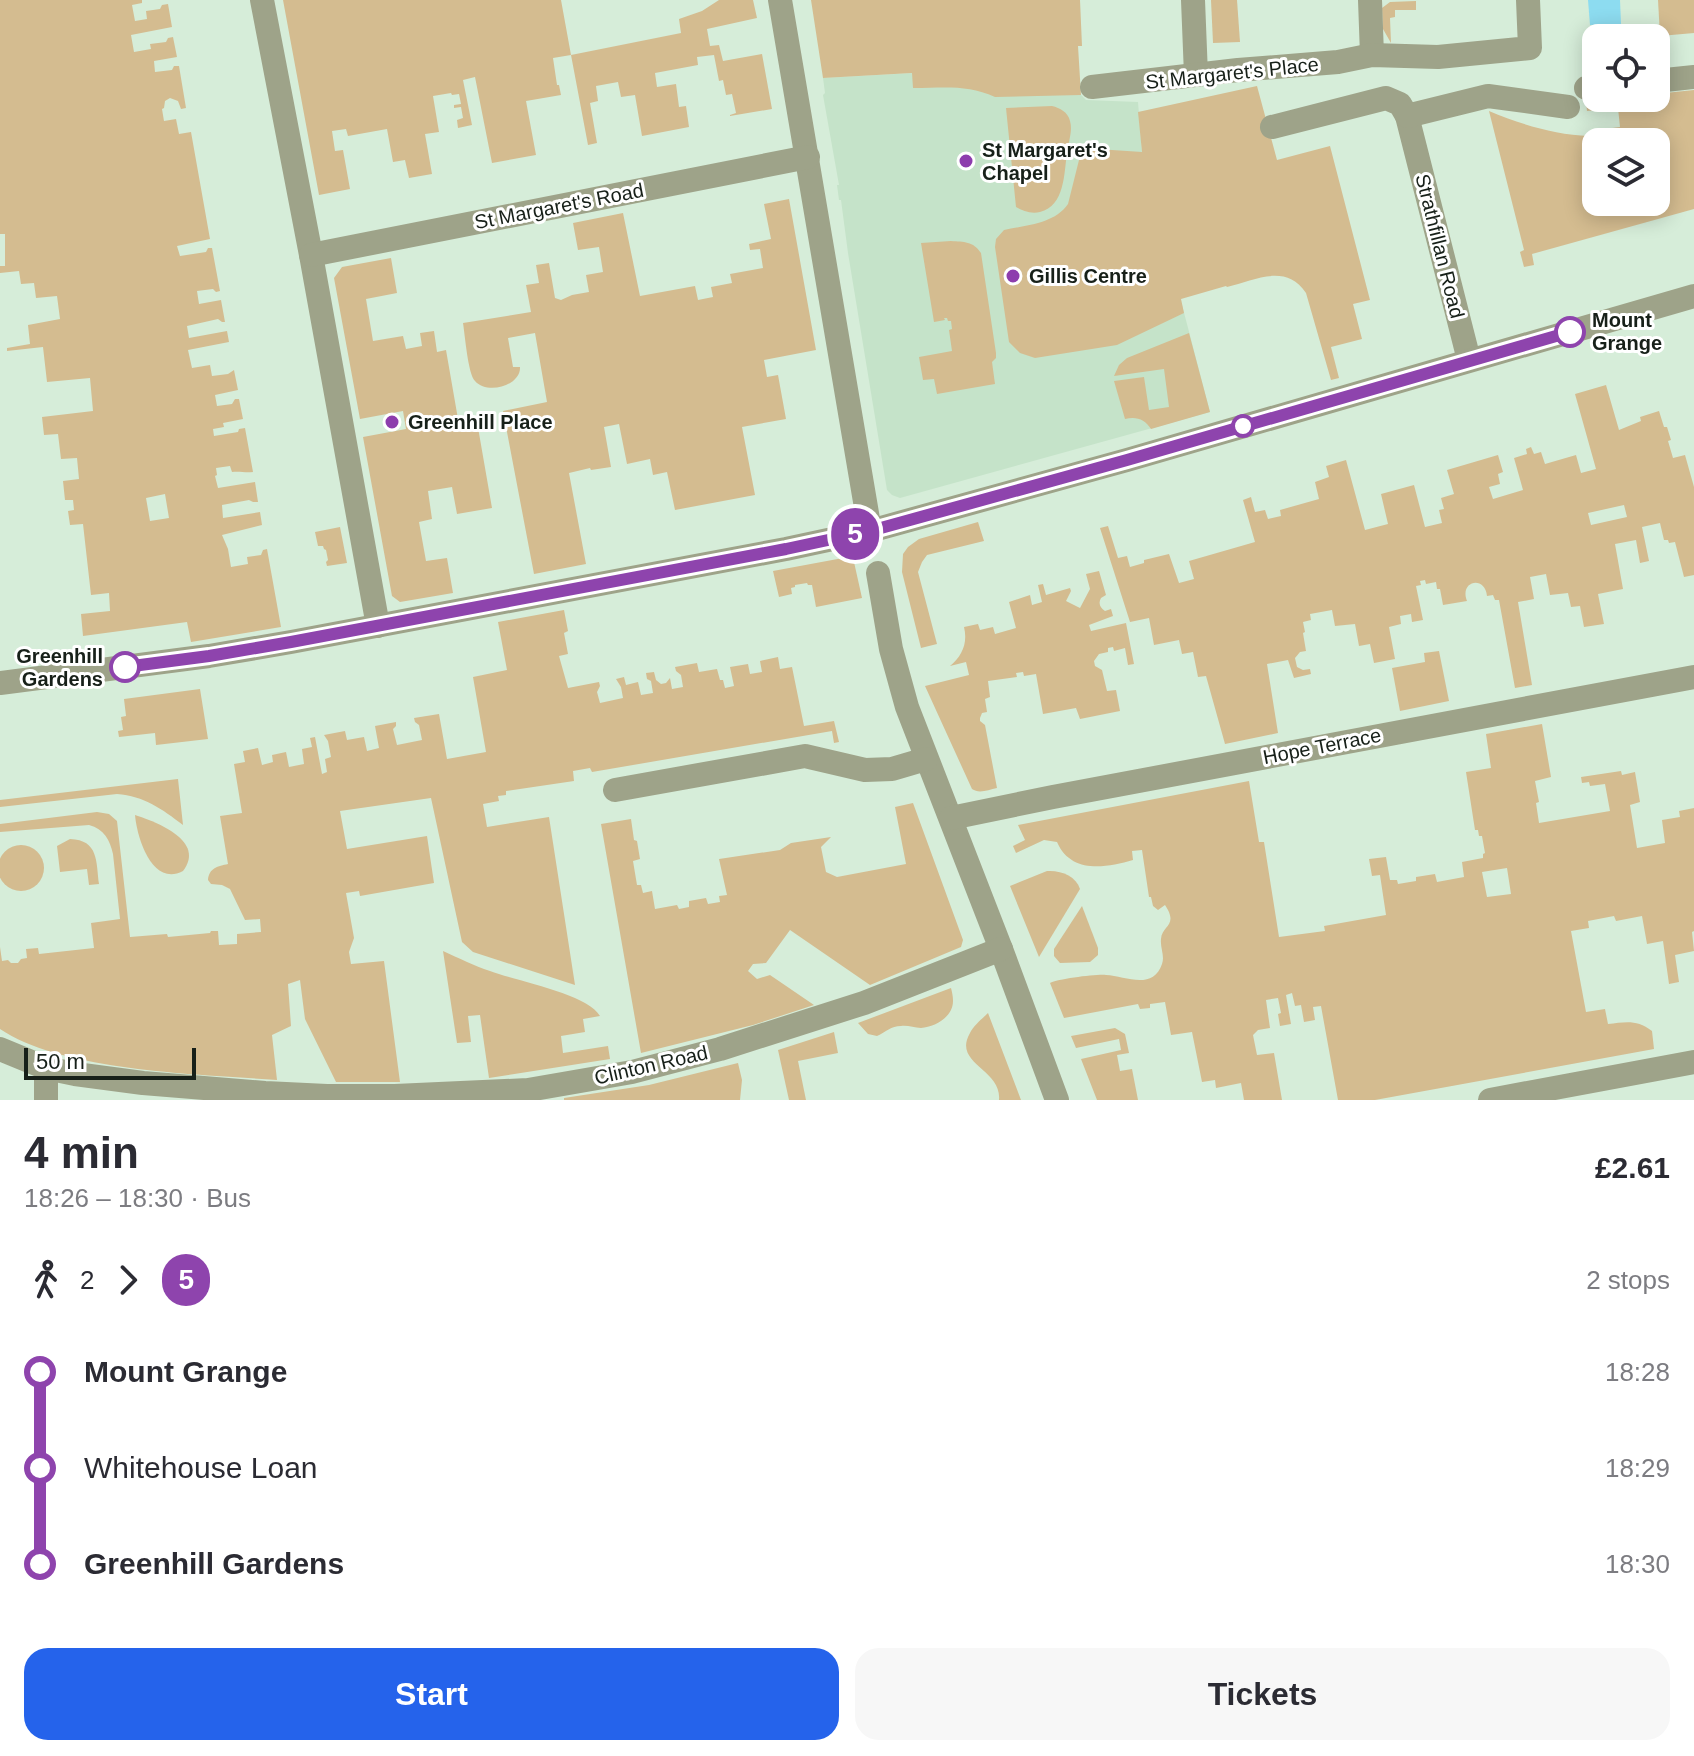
<!DOCTYPE html>
<html lang="en">
<head>
<meta charset="utf-8">
<style>
  body { margin:0; font-family:Helvetica,sans-serif; background:#f7f7f7; color:#2b2b33; height:100vh; display:flex; flex-direction:column; font-size:30px; white-space:nowrap }
  * { box-sizing:border-box; margin:0 }
  p { font-size:26px; color:#7c7c81 }
  .icon { flex:none; width:44px; height:44px; fill:none; stroke:currentColor; stroke-width:2; stroke-linecap:round; stroke-linejoin:round }
  .map { position:relative; height:1100px; overflow:hidden }
  .details { display:flex; flex-direction:column; background:#fff; flex:1 }
  .details>* { flex:none }
  .badge { padding:0 16px; border-radius:26px; font-size:28px; line-height:52px }
  .controls { position:absolute; left:1582px; top:24px; display:grid; gap:16px }
  .controls a { display:grid; place-items:center; width:88px; height:88px; border-radius:16px; background:#fff; box-shadow:0 4px 20px #0003; font-size:40px }
  .scale { position:absolute; left:24px; bottom:20px; width:172px; box-sizing:border-box; padding-left:8px; border:4px solid #172019; border-top:0; font-size:22px; line-height:28px; white-space:nowrap; color:#172019; -webkit-text-stroke:6px #fff; paint-order:stroke }
  .map>.badge { position:absolute; translate:-50% -50%; box-shadow:0 0 0 4px #fff }
  .legs { display:flex; align-items:center; gap:12px; height:88px; padding:0 24px; font-size:26px }
  .legs p { margin-inline-start:auto }
  .overview { display:flex; align-items:center; justify-content:space-between; height:136px; padding:0 24px }
  h1 { font-size:44px; font-weight:800; line-height:60px }
  .button { display:flex; gap:16px; margin-top:auto; padding:16px 24px }
  .button a { flex:1; height:92px; border-radius:24px; background:#2563eb; color:#fff; font-size:32px; font-weight:800; line-height:92px; text-align:center }
  .button a+a { background:#f7f7f7; color:#2b2b33 }
  ul { padding:0 24px; list-style:none }
  li { display:flex; align-items:center; gap:28px; height:96px; font-size:30px }
  li i { display:grid; place-items:center; width:12px; height:100%; margin:0 10px; background:currentColor }
  li i::after { content:''; width:20px; height:20px; margin:-10px; border:6px solid; border-radius:50%; background:#fff }
  li p { margin-inline-start:auto }
  li:first-child i { background:linear-gradient(#0000 50%,currentColor 0) }
  li:last-child i { background:linear-gradient(currentColor 50%,#0000 0) }
  .map>svg:first-child { display:block }
  .built { fill:#c5e3c9 }
  .green { fill:#d4bc90; fill-rule:evenodd }
  .water { fill:#8ddcf0 }
  .lines { fill:none; stroke-linecap:round; stroke-linejoin:round }
  .minor { stroke:#9ea389; stroke-width:24 }
  .line-1-casing { stroke:#fff; stroke-width:18 }
  .line-1 { stroke:#8e44ad; stroke-width:12 }
  .poi-dot { fill:#8d3dad; stroke:#fff; stroke-width:3 }
  .stop-1-dot { fill:#fff; stroke:#8e44ad; stroke-width:4 }
  .labels { text-anchor:middle; dominant-baseline:central; stroke-width:6; stroke-linejoin:round; paint-order:stroke }
  .street-label { font-size:20px; fill:#172019; stroke:#fff }
  .poi-label { font-size:20px; font-weight:bold; fill:#172019; stroke:#fff; text-anchor:start }
  .stop-label { font-size:20px; font-weight:bold; fill:#172019; stroke:#fff; text-anchor:start }
</style>
</head>
<body>
<div class="map">
<svg width="1694" height="1100" viewBox="0 0 1694 1100">
  <rect width="100%" height="100%" fill="#d6edd9"/>
  <!-- built -->
  <path class="built" d="M1056,69L1086,100L1138,102L1142,152L1210,412L900,498L892,495L887,490L848,253L841,200H839L837,185H839L823,95L825,93L823,78L950,71Z"/>
  <!-- green -->
  <g class="green">
    <path d="M0,0H142V3L132,5L135,21L147,19L146,11L160,9L162,5L168,4L172,27L131,35L134,52L151,49L150,44L166,42L168,38L173,37L177,57L154,61L155,72L172,70L174,66H179L186,108L181,109L178,101L170,98L165,101L164,108L162,109L164,121L176,119L179,134L191,132L210,239L177,246L180,256L206,252L208,248H212L220,291L216,292L213,289L197,291L199,304L221,300L225,322H222L218,319L187,326L189,338L227,331L229,342L188,350L192,368L210,365L212,376L228,374L234,370L238,390L215,395L217,406L232,404L235,399H239L243,419L223,423L224,427L213,429L214,436L238,432L239,429L245,428L253,472C245,473 240,471 232,472L230,466L216,468L217,475L215,476L218,488L255,482L258,502H253L249,500L222,505L223,518L260,512L262,525L222,535L228,549L231,567L248,564L247,557L261,555L263,550L267,549L281,627L191,642L187,622L83,636L81,614L110,611L109,593L91,595L83,524L70,525L68,511L74,510L73,500H65L63,481L79,479L77,458L61,459L58,434L44,435L42,417L93,411L90,378L47,382L43,347L7,351V348L30,344L28,325L60,319L57,296L36,298L34,283L21,284L19,271L0,273V266H5V234H0ZM165,494L169,518L150,521L146,498Z"/>
    <path d="M283,0H561L571,55L681,33L679,19L702,11L719,0H753L757,18L707,29L710,46L719,45L723,61L762,54L772,109L730,116V115L736,113L732,94L726,95L723,80L719,81L714,55L697,57L698,65L655,73L657,87L676,84L679,107L686,106L689,127L642,136L635,95L621,97L618,82L596,86L598,101L590,103L597,143L588,145L571,55L553,58L557,85H559L561,95L526,101L536,155L492,163L475,77L463,80L472,125L458,128L457,120L463,118L461,107L454,108V105L461,104L459,94L452,95L451,93L433,96L439,132L425,134L432,174L409,178L405,160L393,162L387,129L348,136L346,129L332,131L335,151L343,150L350,189L319,195Z"/>
    <path d="M811,0H1080L1082,46H1078L1081,95L995,97C967,84 943,88 913,88L912,73L823,78Z"/>
    <path d="M1211,0H1237L1240,42L1213,43Z"/>
    <path d="M1658,0H1694V33L1660,36Z"/>
    <path d="M1416,1V10H1395V17L1390,18L1391,43L1383,29L1382,8L1390,2Z"/>
    <path d="M1257,86L1277,160L1330,146L1370,300L1353,304L1362,339L1331,347L1339,378L1331,380L1306,293C1286,263 1255,280 1227,287L1226,286L1181,299L1184,313L1117,345L1035,358L1020,353L1009,342L995,247L996,239L1004,230C1027,225 1054,224 1068,204L1082,148L1142,152L1138,112Z"/>
    <path d="M1694,90V209L1532,254L1534,265L1524,267L1520,252L1524,250L1489,111C1520,124 1555,135 1589,136V131L1620,127L1618,108L1587,111L1586,102L1621,98H1656V94ZM1656,142V202H1596V142Z"/>
    <path d="M1052,106C1060,108 1068,112 1070,121C1073,131 1068,143 1067,153C1064,173 1065,206 1040,212C1031,214 1023,211 1016,207L1006,108Z"/>
    <path d="M789,199L816,350L764,360L767,377L778,375L786,419L742,427L755,495L675,510L667,472L653,475L650,459L627,464L619,424L604,427L611,467L591,470L590,468L569,473L586,564L534,574L503,411L547,402L535,333L508,338L513,367H520C521,386 487,395 475,381C468,374 465,335 463,323L531,312L526,285L539,283L536,265L549,263L555,298L561,300L572,295L589,292L586,275L603,272L599,247L578,250L573,223L623,213L640,296L695,286L698,300L713,297L711,287L732,283L730,274L763,268L760,249L750,250L749,244L771,239L764,204Z"/>
    <path d="M951,241C964,242 973,241 981,253L996,353V358L992,362L995,384L937,394L934,379L923,380L919,357L952,351L949,330L952,329L951,321H948L947,318H944L945,320L934,322L921,243Z"/>
    <path d="M391,258L397,293L366,299L373,341L403,336L406,349L422,346L420,333L434,331L437,352L446,350L458,419L476,416L492,508L457,514L452,487L428,491L432,519L419,522L426,561L447,558L453,593L400,602L392,596L363,437L406,429L403,411L360,419L334,278L342,267Z"/>
    <path d="M1189,333L1210,412L1151,429C1145,419 1136,416 1125,419L1114,381L1144,377L1149,410L1169,407L1164,369L1114,376L1119,365L1127,358Z"/>
    <path d="M1606,385L1619,430L1641,421L1640,417L1659,411L1664,427H1667L1671,440L1668,441L1673,458L1685,455L1694,487V575L1684,577L1675,542L1669,543L1668,540H1664L1660,523L1642,527L1649,561L1640,563L1636,540L1615,544L1623,589L1598,594L1604,624L1584,627L1580,606L1571,607L1568,593L1550,595L1546,574L1530,577L1534,599L1518,602L1532,685L1515,688L1499,600H1495L1493,595L1487,596C1485,575 1459,581 1467,601L1443,605L1440,589H1437L1436,582L1426,584L1425,580L1420,581L1421,585L1416,586L1423,620L1412,622L1411,614L1400,616L1401,624L1389,627L1395,659L1374,663L1370,644L1359,646L1355,624L1335,626L1332,610L1310,614L1311,620L1303,622L1305,632L1303,633L1306,651L1300,652L1295,658L1297,667L1303,670L1310,669L1311,674L1294,678L1288,660L1267,664L1278,733L1225,744L1206,676L1198,677L1193,652L1182,654L1179,640L1154,645L1149,618L1130,622L1100,528L1108,526L1118,558L1127,556L1130,567L1144,563V560L1169,554L1179,583L1194,579L1189,561L1255,542L1243,500L1251,497L1255,512L1265,510L1268,519L1281,516L1280,510L1319,499L1315,482L1329,477L1326,466L1346,460L1365,530L1388,524L1381,494L1414,485L1425,527L1442,523L1439,510L1444,509L1441,498L1454,494L1447,470L1498,455L1503,472L1498,474L1500,484L1489,487L1493,499L1523,490L1514,458L1527,454L1526,449L1531,447L1534,454L1541,452L1545,464L1576,455L1581,473L1596,469L1575,394ZM1624,505L1627,517L1591,525L1588,513Z"/>
    <path d="M978,522L984,541L927,555L922,562L918,572L937,644L921,648L902,572L903,554L908,547L919,539Z"/>
    <path d="M340,527L347,563L327,566L326,562L328,560L326,550L324,549L323,546H318L315,532Z"/>
    <path d="M843,558H849L854,562L862,598L816,607L812,585H808L807,583L795,585V587L791,588L792,594L779,597L773,571Z"/>
    <path d="M1099,571L1106,595L1101,598C1098,603 1100,608 1105,611L1111,609L1113,616L1089,625L1091,631L1126,623L1134,664L1128,665L1125,648L1114,651L1113,647L1108,648V652L1099,654L1094,661L1095,666L1102,670L1107,691L1116,690L1120,711L1080,719L1076,708L1043,714L1036,674L1024,676L1023,672L1016,673L1017,677L988,681L990,697L985,699L987,712L982,713L980,718V721L985,725L997,788C988,790 979,794 972,789L925,686L969,675L966,662L950,666C962,656 968,643 964,627L978,624L980,630L993,627L995,634L1016,628L1009,602L1030,595L1032,605L1042,602L1038,585L1043,584L1046,595L1070,588L1071,591L1066,601L1080,608L1090,589L1086,574Z"/>
    <path d="M564,610L568,631L564,633L568,654L559,656L568,688L599,682L600,686L597,692L600,703L623,698L621,687L616,679L624,677L626,685L638,682L641,695L653,693L651,681L647,679L646,673L654,672L656,680L661,684L666,683L670,678L672,689L683,687L681,675L676,671L675,667L697,663L699,672L717,669L720,680H723L725,688L734,686L730,667L748,664L750,674L762,672L760,661L778,657L780,669L792,667L804,726L834,721L839,742L834,743L832,731L592,772L590,768L573,771L574,781L506,791V795L498,796L499,801L483,804L487,827L549,817L575,985L473,952L462,942L431,798L340,811L347,849L427,836L434,883L360,896L359,891L346,893L354,938L349,952L351,964L384,961L400,1082H336L305,1019L300,980L288,984L291,1026L272,1035L277,1080C200,1074 64,1072 0,1029V947L2,961L8,960L11,963H18L21,959L27,958L26,949L38,948L39,954L94,948L91,923L120,919L113,854C110,840 104,829 89,825L0,832V824L97,812L109,814L117,821L130,937L167,934L168,937L210,933L211,931H218L219,945L237,944V934L261,932L260,919L245,920L230,889L222,885L211,884L208,880C209,868 218,866 228,864L220,816L242,813L234,764L245,762L243,751L258,748L262,765L273,762L272,755L286,752L289,767L304,764L302,749L312,747L310,738L315,737L322,774L327,772L325,759L331,757L328,741L324,735L345,731L347,740L364,737L367,751L379,748L375,726L396,722V726L393,729L397,745L422,740L419,725L415,722L414,718L439,714L447,759L486,752L473,677L507,670L498,622Z"/>
    <path d="M1439,651L1449,701L1400,711L1392,668L1425,662L1424,653Z"/>
    <path d="M200,689L208,739L156,745L155,733L119,737L118,731L123,730L121,717L126,716L124,699Z"/>
    <path d="M1542,724L1551,777L1535,781L1539,802L1536,803L1539,823L1610,811L1605,784L1590,786L1589,782L1582,783L1581,777L1621,771L1622,775L1635,772L1640,802L1630,805L1637,848L1665,843L1662,820L1680,817L1679,811L1694,808V931L1692,932L1694,951L1675,955L1679,982L1669,984L1663,941L1647,944L1642,916L1616,921L1614,916L1588,921L1589,928L1571,931L1586,1012L1605,1009L1608,1024C1625,1022 1637,1019 1652,1031L1654,1049L1375,1100H1338L1321,1006L1313,1007L1315,1020L1304,1022L1301,1005L1295,1006L1292,993L1286,995L1291,1024L1280,1026L1278,1014L1281,1013L1278,998L1266,1000L1270,1028L1258,1030L1253,1035L1257,1055L1274,1053L1282,1100H1244L1241,1083L1216,1088L1215,1080L1202,1082L1192,1032L1171,1035L1165,1002L1150,1004V1008L1140,1009L1138,1004L1064,1018L1050,983C1058,979 1096,974 1106,975C1125,976 1153,991 1162,964C1165,956 1160,948 1161,939C1162,925 1179,926 1165,905L1158,910L1153,906L1151,897H1149L1142,850L1132,851L1133,860C1105,868 1071,874 1057,842L1044,840L1016,853L1013,846L1025,840L1018,825L1249,781L1259,842H1264L1279,937L1325,931L1324,926L1386,915L1380,875L1372,876L1369,859L1386,857L1390,880H1397L1398,884L1416,881V877L1435,874L1437,882L1464,877L1462,862L1483,858V854L1485,853L1482,836H1479L1478,830H1475L1466,772L1491,768L1486,734ZM1507,868L1511,894L1487,897L1482,872Z"/>
    <path d="M178,779L183,825C162,809 144,796 117,794L0,807V800Z"/>
    <path d="M913,803L963,940L961,947L870,985L790,930L766,963L753,964L748,971L757,979L770,975L814,1005L753,1025L641,1053L601,824L631,819L634,840L637,841L640,859L633,861L637,885H641L643,893L652,891L655,909L677,905L679,909L689,907V901L706,898L708,904L720,902L719,896L727,895L719,859L780,850L791,843L831,837L821,847L826,872L837,877L906,864L895,807Z"/>
    <path d="M135,815C157,822 206,841 183,871C152,887 137,838 135,815Z"/>
    <path d="M70,839C99,840 96,862 99,884L89,885L87,869L60,872L57,846Z"/>
    <circle cx="21" cy="868" r="23"/>
    <path d="M1047,871C1061,870 1076,876 1080,889L1039,957L1010,886Z"/>
    <path d="M1082,906L1098,948V955L1090,962L1060,963L1054,956V949Z"/>
    <path d="M443,951C459,958 474,966 490,971C516,981 588,994 600,1016L583,1019L585,1032L561,1036L563,1053L608,1046L610,1059L489,1078L480,1015L468,1016L471,1042L457,1043Z"/>
    <path d="M951,988C952,992 953,996 953,1001C953,1017 935,1027 921,1028C914,1028 908,1025 901,1026C891,1026 886,1032 877,1036L868,1034L858,1023Z"/>
    <path d="M988,1013L1021,1100H999C1002,1069 952,1064 970,1033C974,1025 982,1019 988,1013Z"/>
    <path d="M1115,1028L1125,1034L1129,1053L1117,1055L1120,1071L1132,1069L1138,1100H1097L1081,1059L1121,1050L1119,1039L1076,1048L1071,1036Z"/>
    <path d="M834,1032L838,1053L798,1061L806,1100H789L778,1050Z"/>
    <path d="M738,1063L742,1080L740,1100H564V1098L649,1085Z"/>
  </g>
  <!-- water -->
  <path class="water" d="M1588,0H1620L1621,24L1590,25Z"/>
  <g class="lines">
    <!-- minor -->
    <g class="minor">
      <path d="M262,0L311,255L378,626"/>
      <path d="M780,0L870,531"/>
      <path d="M1193,0L1196,75"/>
      <path d="M1370,0L1372,55"/>
      <path d="M1656,81L1694,77"/>
      <path d="M1092,87L1238,70L1338,62L1372,55L1438,57L1530,48L1528,0"/>
      <path d="M1586,88L1596,87"/>
      <path d="M1407,116L1469,360"/>
      <path d="M1272,127L1386,98L1400,104L1407,116L1488,96L1568,107"/>
      <path d="M311,255L808,157"/>
      <path d="M878,573L891,649L907,707L1001,949L1057,1100"/>
      <path d="M0,683L209,656L291,642L786,549L870,531L1127,460L1694,296"/>
      <path d="M615,790L805,756L865,770L892,769L926,759"/>
      <path d="M951,818L1053,797L1694,677"/>
      <path d="M0,1049L46,1068L75,1074L143,1083L265,1093L327,1096H395L528,1090L632,1072L720,1049L864,1003L1001,949"/>
      <path d="M46,1068V1100"/>
      <path d="M1490,1100L1694,1062"/>
    </g>
  </g>
  <g class="lines">
    <defs>
      <path id="line-1" d="M125,667L209,656L291,642L786,549L870,531L1127,460L1570,332"/>
    </defs>
    <!-- line-1 casing -->
    <use href="#line-1" class="line-1-casing"/>
    <!-- line-1 -->
    <use href="#line-1" class="line-1"/>
  </g>
  <!-- markers -->
  <g class="poi-dot">
    <circle cx="966" cy="161" r="8"/>
    <circle cx="1013" cy="276" r="8"/>
    <circle cx="392" cy="422" r="8"/>
  </g>
  <g class="stop-1-dot">
    <circle cx="1570" cy="332" r="14"/>
    <circle cx="1243" cy="426" r="10"/>
    <circle cx="125" cy="667" r="14"/>
  </g>
  <g class="labels">
    <!-- street labels -->
    <g class="street-label">
      <text transform="translate(1232 73) rotate(-6)">St Margaret's Place</text>
      <text transform="translate(559 206) rotate(-11)">St Margaret's Road</text>
      <text transform="translate(1440 246) rotate(76)">Strathfillan Road</text>
      <text transform="translate(1322 746) rotate(-11)">Hope Terrace</text>
      <text transform="translate(651 1065) rotate(-13)">Clinton Road</text>
    </g>
    <!-- poi labels -->
    <g class="poi-label">
      <text x="982" y="150">St Margaret's<tspan x="982" dy="23">Chapel</tspan></text>
      <text x="1029" y="276">Gillis Centre</text>
      <text x="408" y="422">Greenhill Place</text>
    </g>
    <!-- stop labels -->
    <g class="stop-label">
      <text x="1592" y="320">Mount<tspan x="1592" dy="23">Grange</tspan></text>
      <text x="103" y="656" text-anchor="end">Greenhill<tspan x="103" dy="23">Gardens</tspan></text>
    </g>
  </g>
</svg>
<div class="controls">
<a><svg class="icon" aria-label="locate" viewBox="0 0 24 24"><circle cx="12" cy="12" r="6"/><path d="M12 2v4M12 18v4M2 12h4M18 12h4"/></svg></a>
<a><svg class="icon" aria-label="layers" viewBox="0 0 24 24"><path d="M12 4l9 5-9 5-9-5zM3 14l9 5 9-5"/></svg></a>
</div>
<div class="scale">50 m</div>
<b class="badge" style="left:855px;top:534px;background:#8e44ad;color:#fff">5</b>
</div>
<section class="details">
<div class="overview"><div><h1>4 min</h1><p>18:26 – 18:30 · Bus</p></div><b>£2.61</b></div>
<div class="legs"><svg class="icon" aria-label="walk" viewBox="0 0 24 24"><circle cx="13" cy="4" r="2"/><path d="M13 8l-2 6 4 7M11 14l-3 7M7 12l3-4h3l4 4"/></svg>2<svg class="icon" aria-label="forward" viewBox="0 0 24 24"><path d="M9 5l7 7-7 7"/></svg><b class="badge" style="background:#8e44ad;color:#fff">5</b><p>2 stops</p></div>
<ul>
<li><i style="color:#8e44ad"></i><b>Mount Grange</b><p>18:28</p></li>
<li><i style="color:#8e44ad"></i><span>Whitehouse Loan</span><p>18:29</p></li>
<li><i style="color:#8e44ad"></i><b>Greenhill Gardens</b><p>18:30</p></li>
</ul>
<div class="button"><a>Start</a><a>Tickets</a></div>
</section>
</body>
</html>
